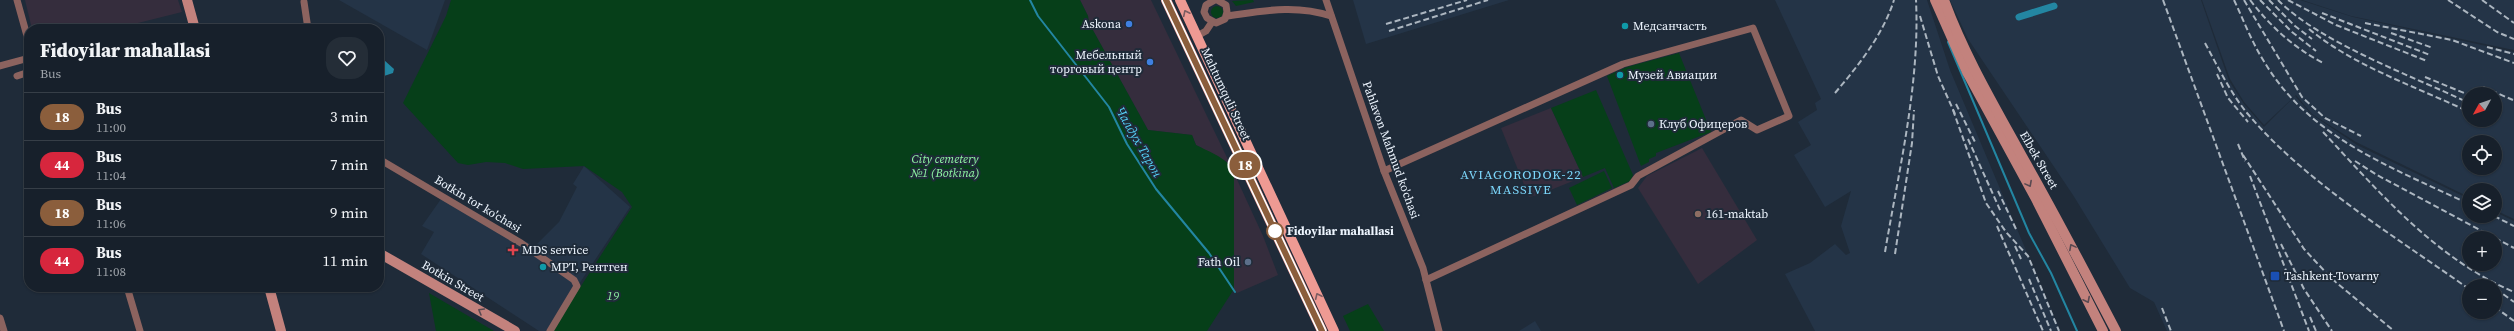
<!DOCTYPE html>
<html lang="en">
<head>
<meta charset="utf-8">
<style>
  body { margin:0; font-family:"Source Serif 4",serif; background:#242d37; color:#f1f3f6; height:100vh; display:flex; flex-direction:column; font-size:15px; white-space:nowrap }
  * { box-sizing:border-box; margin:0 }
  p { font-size:13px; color:#9ea3a9 }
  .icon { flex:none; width:22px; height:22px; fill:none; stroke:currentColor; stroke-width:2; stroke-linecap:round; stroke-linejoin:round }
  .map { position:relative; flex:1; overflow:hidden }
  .sheet { position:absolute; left:24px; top:24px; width:360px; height:268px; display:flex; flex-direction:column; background:#17202b; border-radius:16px; box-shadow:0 1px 3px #0004,0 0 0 1px #363e47 }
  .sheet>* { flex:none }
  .badge { padding:0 8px; border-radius:13px; font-size:14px; line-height:26px }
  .needle { width:26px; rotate:230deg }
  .controls { position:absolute; left:2462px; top:87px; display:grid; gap:8px }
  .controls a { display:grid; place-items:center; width:40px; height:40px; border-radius:50%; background:#17202b; box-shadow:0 1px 3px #0004,0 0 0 1px #363e47; font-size:20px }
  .map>.badge { position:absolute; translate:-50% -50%; box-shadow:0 0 0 2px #fff }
  .round { display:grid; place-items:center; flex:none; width:42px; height:42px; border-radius:16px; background:#242d37 }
  .headline { display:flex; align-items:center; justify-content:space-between; height:68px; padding:0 16px }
  h1 { font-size:19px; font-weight:800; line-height:30px }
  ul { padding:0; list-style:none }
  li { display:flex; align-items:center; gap:12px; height:48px; padding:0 16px; border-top:1px solid #363e47 }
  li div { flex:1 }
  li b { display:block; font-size:15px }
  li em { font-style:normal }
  li .badge { min-width:44px; font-weight:700; text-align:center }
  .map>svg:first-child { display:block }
  .commercial { fill:#352d3d }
  .built { fill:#243447; fill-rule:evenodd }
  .green { fill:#063f19 }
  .water { fill:#2386a2 }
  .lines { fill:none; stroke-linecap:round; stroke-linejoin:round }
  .stream { stroke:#2386a2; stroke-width:2 }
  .canal { stroke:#2386a2; stroke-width:7 }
  .street { stroke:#8c635f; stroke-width:7 }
  .secondary { stroke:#c3827d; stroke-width:10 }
  .primary { stroke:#ee9a93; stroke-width:10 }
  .rail { stroke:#acb6c0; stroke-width:2; stroke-dasharray:6 3; stroke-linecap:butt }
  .oneway { stroke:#7c5d62 }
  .oneway2 { stroke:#584951 }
  .line-casing { stroke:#fff; stroke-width:9 }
  .line { stroke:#8b5e3c; stroke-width:6 }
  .shop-dot { fill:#3f7fe0; stroke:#1f2b39; stroke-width:1.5 }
  .culture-dot { fill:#0f9aa8; stroke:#1f2b39; stroke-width:1.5 }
  .service-dot { fill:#5c6f8a; stroke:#1f2b39; stroke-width:1.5 }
  .education-dot { fill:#8d6e63; stroke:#1f2b39; stroke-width:1.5 }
  .stop-dot { fill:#fff; stroke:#8b5e3c; stroke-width:2 }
  .health-dot { fill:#e0444e; stroke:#1f2b39; stroke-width:1.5 }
  .transit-dot { fill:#1a4fb4; stroke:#1f2b39; stroke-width:1.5 }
  .labels { text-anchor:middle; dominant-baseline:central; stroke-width:4; stroke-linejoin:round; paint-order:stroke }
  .poi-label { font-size:12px; fill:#edf5fe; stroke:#1f2b39; text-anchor:start }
  .street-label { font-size:12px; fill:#edf5fe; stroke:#1f2b39 }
  .park-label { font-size:12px; font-style:italic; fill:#90f8a4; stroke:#1f2b39 }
  .stop-label { font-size:12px; font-weight:bold; fill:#edf5fe; stroke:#1f2b39; text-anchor:start }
  .water-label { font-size:13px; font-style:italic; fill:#55d0f6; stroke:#1f2b39 }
  .neighbourhood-label { font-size:13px; letter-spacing:1px; fill:#7cd6fa; stroke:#1f2b39 }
</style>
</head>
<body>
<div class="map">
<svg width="2514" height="331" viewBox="0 0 2514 331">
  <rect width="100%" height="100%" fill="#1f2b39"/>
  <!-- commercial -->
  <g class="commercial">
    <path d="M25,0H178L182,12L114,29H32Z"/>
    <path d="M1080,0H1151L1232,168L1227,162L1196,145L1192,135L1148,130L1089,23L1088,16Z"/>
    <path d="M1551,108L1583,177L1538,195L1529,197L1501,128Z"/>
    <path d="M1702,148L1757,240L1698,284L1638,188L1647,176Z"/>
    <path d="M1234,173L1263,236L1278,275L1237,293L1234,289L1233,262Z"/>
  </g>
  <!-- built -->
  <g class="built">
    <path d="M339,0H445L427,50Z"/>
    <path d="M1353,0H1509L1366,44Z"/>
    <path d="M1775,0H1927L1950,70L2060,331H1815L1785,274L1810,263L1835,244L1846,255L1850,253L1841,226L1851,191L1825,207L1794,155L1811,145L1798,122L1817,110L1815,103L1821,99Z"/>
    <path d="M1950,0H2201L2229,81L2244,104L2264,127L2295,96L2311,114L2357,145L2469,199V216H2495V212L2514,221V331H2167L2154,302L2130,288L2073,195L1968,39ZM2469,238H2495V264H2469ZM2469,286H2495V312H2469Z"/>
    <path d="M2202,0H2300L2353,17L2514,52V219L2495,210V190H2469V197L2356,142L2312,114L2296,95L2264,125L2244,102L2230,79ZM2469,94H2495V120H2469ZM2469,142H2495V168H2469Z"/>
    <path d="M2302,0H2514V50L2351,16Z"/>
    <path d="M584,166L630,207L548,331H539L421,254L434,232L422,226L441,199L535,246L559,222L577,187L573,184Z"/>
    <path d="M1535,321L1541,331H1519Z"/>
  </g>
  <!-- green -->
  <g class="green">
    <path d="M451,0H1080L1088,16L1089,23L1148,130L1192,135L1196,145C1209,152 1229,158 1234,173V289L1207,331H552L632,207L622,192L584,166L523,169L505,163L486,162L468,165L458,163L403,103L446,16Z"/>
    <path d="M1253,0L1254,2L1236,6L1232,1Z"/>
    <circle cx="1217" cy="12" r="6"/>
    <path d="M1679,53L1711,132L1656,153V156L1649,159V162L1641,166L1607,76L1627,67Z"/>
    <path d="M1596,90L1633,175L1630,181L1614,188L1605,168L1583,177L1551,108Z"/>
    <path d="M1604,171L1612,188L1577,205L1569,188Z"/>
    <path d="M429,293L494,331H436Z"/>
    <path d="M1368,304L1384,331H1350L1343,316Z"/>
  </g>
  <!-- water -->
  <path class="water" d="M379,60H384L394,69L393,73L384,76L379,74Z"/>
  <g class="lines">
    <!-- stream -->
    <g class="stream">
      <path d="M1030,0L1038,16L1109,107L1127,144L1156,189L1209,253L1235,292"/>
      <path d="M1948,42L2029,233L2051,273L2077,331"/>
    </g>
    <!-- canal -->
    <path class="canal" d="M2019,17L2054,6"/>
    <!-- street -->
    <g class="street">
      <path d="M17,0L29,43"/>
      <path d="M1215,0L1206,5L1204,12L1207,18L1216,23L1225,19L1227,12L1226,5L1217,0"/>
      <path d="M1326,0L1384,171L1423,268L1439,331"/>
      <path d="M304,2L308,29"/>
      <path d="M1227,16C1263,11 1295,4 1331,16"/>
      <path d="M1197,36L1206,31L1212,22"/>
      <path d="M0,66L29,58"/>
      <path d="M17,76L29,72"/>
      <path d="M379,159L521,243L574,280L577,286L550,331"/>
      <path d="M1384,171L1623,64L1753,28L1789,116L1757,130L1741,120L1638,176L1631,185L1426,280"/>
      <path d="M127,287L140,331"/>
      <path d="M0,318L4,331"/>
    </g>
    <!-- secondary -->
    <g class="secondary">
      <path d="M187,0L195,29"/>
      <path d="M1935,0L1967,72L2035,197L2103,331"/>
      <path d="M1944,0C1965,57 1995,107 2024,160C2056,216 2086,274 2116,331"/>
      <path d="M379,253L515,331"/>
      <path d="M269,287L281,331"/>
    </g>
    <!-- primary -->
    <g class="primary">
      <path d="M1166,0L1322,331"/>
      <path d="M1180,0L1334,331"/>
    </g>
    <!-- rail -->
    <g class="rail">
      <path d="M2163,0L2284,331"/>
      <path d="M2234,0C2244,21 2252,43 2265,63C2310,138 2393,168 2469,204"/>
      <path d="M2244,0L2302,97L2325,118L2361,136"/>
      <path d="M2250,0C2271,27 2293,47 2323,63"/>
      <path d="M2260,0L2292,32L2316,51"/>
      <path d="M2269,0L2295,26L2312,39"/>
      <path d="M2278,0C2319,42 2412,76 2467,102"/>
      <path d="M2288,0L2336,25L2427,61"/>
      <path d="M2448,0L2497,32L2514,39"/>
      <path d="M2482,0L2514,23"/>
      <path d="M2322,13L2430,55"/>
      <path d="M1920,16L1938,76L1955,114"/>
      <path d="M2365,23L2452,40L2514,63"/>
      <path d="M1386,24L1467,0"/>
      <path d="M2309,29C2353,65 2411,85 2463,109"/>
      <path d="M1389,31L1488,0"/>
      <path d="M2391,33L2433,48"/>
      <path d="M2205,43C2218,67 2230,92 2247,113C2305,182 2396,237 2469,289"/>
      <path d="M2487,47L2514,54"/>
      <path d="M2217,74L2228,98L2248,122"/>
      <path d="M2425,77L2469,95"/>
      <path d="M2483,87L2513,100"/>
      <path d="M1835,93C1858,66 1883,35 1894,0"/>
      <path d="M1956,104L1976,144"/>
      <path d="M1953,110L1986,203L2006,232L2028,256L2059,331"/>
      <path d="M2323,132C2380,193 2436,259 2514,292"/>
      <path d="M1968,139L2001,212"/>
      <path d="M2238,144L2245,161"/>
      <path d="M2243,155L2304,249L2331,278L2394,331"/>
      <path d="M2355,161L2377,175L2495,238"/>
      <path d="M2250,176L2309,331"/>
      <path d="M1998,191L2016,229"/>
      <path d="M2494,216L2514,226"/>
      <path d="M1997,226L2043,331"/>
      <path d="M2495,238L2514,248"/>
      <path d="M2281,244L2304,289L2332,331"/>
      <path d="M2015,246L2021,259"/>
      <path d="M1885,252C1899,169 1920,84 1916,0"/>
      <path d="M1895,254L1912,143L1914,110"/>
      <path d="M2029,279L2051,331"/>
      <path d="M2496,289L2514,302"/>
      <path d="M2495,307L2514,321"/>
      <path d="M2162,308L2171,331"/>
      <path d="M2310,317L2316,331"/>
    </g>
  </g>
  <!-- one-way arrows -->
  <defs><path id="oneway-chevron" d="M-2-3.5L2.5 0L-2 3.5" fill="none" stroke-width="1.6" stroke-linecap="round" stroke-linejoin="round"/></defs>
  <g class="oneway">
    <use href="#oneway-chevron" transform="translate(1186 13) rotate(-116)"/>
    <use href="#oneway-chevron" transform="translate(1318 296) rotate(-115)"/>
  </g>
  <g class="oneway2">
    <use href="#oneway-chevron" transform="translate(2029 184) rotate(62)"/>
    <use href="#oneway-chevron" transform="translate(2072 247) rotate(-118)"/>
    <use href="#oneway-chevron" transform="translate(2087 300) rotate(63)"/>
    <use href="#oneway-chevron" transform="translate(481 311) rotate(-150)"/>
  </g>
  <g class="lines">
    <defs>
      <path id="line" d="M1166,0L1322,331"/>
    </defs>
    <!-- line casing -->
    <use href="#line" class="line-casing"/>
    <!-- line -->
    <use href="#line" class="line"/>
  </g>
  <!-- markers -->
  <g class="shop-dot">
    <circle cx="1129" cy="24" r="4"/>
    <circle cx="1150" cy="62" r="4"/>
  </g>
  <g class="culture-dot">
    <circle cx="1625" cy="26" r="4"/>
    <circle cx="1620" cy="75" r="4"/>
    <circle cx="543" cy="267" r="4"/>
  </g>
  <g class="service-dot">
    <circle cx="1651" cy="124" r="4"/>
    <circle cx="1248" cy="262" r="4"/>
  </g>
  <circle class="education-dot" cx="1698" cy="214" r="4"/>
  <circle class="stop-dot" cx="1275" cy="231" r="8"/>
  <path class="health-dot" d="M511 244h4v4h4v4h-4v4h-4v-4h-4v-4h4z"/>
  <rect class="transit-dot" x="2270" y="271" width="10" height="10" rx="2"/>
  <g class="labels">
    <!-- poi labels -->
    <g class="poi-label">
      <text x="1121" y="24" text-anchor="end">Askona</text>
      <text x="1633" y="26">Медсанчасть</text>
      <text x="1142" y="55" text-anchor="end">Мебельный<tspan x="1142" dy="14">торговый центр</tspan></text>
      <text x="1628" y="75">Музей Авиации</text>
      <text x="1659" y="124">Клуб Офицеров</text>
      <text x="1706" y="214">161-maktab</text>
      <text x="522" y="250">MDS service</text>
      <text x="1240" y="262" text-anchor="end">Fath Oil</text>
      <text x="551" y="267">МРТ, Рентген</text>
      <text x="2284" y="276">Tashkent-Tovarny</text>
    </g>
    <!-- street labels -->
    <g class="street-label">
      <text transform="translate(1226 94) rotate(65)">Mahtumquli Street</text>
      <text transform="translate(1391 150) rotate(70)">Pahlavon Mahmud ko'chasi</text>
      <text transform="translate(2039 160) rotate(60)">Elbek Street</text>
      <text transform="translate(478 204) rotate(31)">Botkin tor ko'chasi</text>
      <text transform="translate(453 281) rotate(30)">Botkin Street</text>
    </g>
    <!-- park labels -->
    <g class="park-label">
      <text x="945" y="159">City cemetery<tspan x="945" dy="14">№1 (Botkina)</tspan></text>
      <text x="613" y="296">19</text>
    </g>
    <!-- stop labels -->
    <g class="stop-label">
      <text x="1287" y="231">Fidoyilar mahallasi</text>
    </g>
    <!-- water labels -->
    <g class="water-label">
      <text transform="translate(1139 142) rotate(60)">Чалдух Тарон</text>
    </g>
    <!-- neighbourhood labels -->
    <g class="neighbourhood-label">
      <text x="1521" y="174">AVIAGORODOK-22<tspan x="1521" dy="15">MASSIVE</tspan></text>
    </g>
  </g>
</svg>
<div class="controls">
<a><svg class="needle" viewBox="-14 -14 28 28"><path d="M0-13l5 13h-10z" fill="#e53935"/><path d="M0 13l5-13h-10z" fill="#9ea3a9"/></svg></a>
<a><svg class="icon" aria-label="locate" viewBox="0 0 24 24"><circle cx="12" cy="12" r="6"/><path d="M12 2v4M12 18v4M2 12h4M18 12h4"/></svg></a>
<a><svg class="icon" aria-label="layers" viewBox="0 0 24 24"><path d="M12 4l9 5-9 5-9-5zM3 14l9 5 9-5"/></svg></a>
<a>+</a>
<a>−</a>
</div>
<b class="badge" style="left:1245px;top:165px;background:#8b5e3c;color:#fff">18</b>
<section class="sheet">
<div class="headline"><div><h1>Fidoyilar mahallasi</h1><p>Bus</p></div><a class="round"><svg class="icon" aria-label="heart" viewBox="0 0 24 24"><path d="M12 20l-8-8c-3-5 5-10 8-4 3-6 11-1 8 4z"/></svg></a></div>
<ul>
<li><span class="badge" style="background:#8b5e3c;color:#fff">18</span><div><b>Bus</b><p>11:00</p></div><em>3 min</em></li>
<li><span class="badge" style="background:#d7263d;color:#fff">44</span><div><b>Bus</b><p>11:04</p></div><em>7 min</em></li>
<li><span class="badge" style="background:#8b5e3c;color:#fff">18</span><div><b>Bus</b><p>11:06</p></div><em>9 min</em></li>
<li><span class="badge" style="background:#d7263d;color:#fff">44</span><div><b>Bus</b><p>11:08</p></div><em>11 min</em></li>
</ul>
</section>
</div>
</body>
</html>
